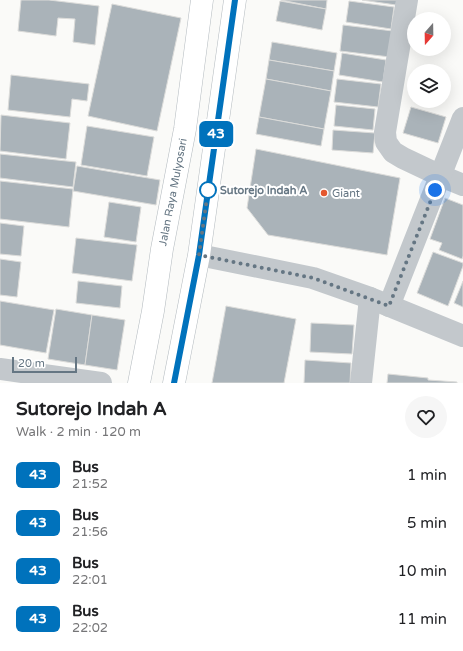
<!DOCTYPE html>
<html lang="en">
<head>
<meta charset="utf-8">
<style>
  body { margin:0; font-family:"Varela Round",sans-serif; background:#f6f6f6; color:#202124; height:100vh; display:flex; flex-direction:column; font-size:15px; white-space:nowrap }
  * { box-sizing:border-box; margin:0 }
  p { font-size:13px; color:#757577 }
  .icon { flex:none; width:22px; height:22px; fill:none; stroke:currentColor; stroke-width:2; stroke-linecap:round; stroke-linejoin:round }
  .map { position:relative; height:383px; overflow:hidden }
  .sheet { display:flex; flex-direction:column; background:#fff; flex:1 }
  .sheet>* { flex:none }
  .badge { padding:0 8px; border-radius:6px; font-size:14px; line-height:26px }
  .needle { width:26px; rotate:200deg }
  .fabs { position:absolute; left:407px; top:12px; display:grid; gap:8px }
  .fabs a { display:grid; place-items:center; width:44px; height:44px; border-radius:50%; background:#fff; box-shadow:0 4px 16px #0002; font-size:20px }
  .scale { position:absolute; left:12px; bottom:10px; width:65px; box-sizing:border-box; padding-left:4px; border:2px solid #657683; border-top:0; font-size:11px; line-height:14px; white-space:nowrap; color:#657683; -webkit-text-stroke:3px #fff; paint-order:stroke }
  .you { position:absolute; width:20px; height:20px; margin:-10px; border:3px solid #fff; border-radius:50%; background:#1a73e8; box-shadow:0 0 0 6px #1a73e833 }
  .map>.badge { position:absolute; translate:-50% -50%; box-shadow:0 0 0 2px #fff }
  .round { display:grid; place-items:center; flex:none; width:42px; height:42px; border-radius:21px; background:#f6f6f6 }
  .head { display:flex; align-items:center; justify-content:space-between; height:68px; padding:0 16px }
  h1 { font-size:19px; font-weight:700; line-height:30px }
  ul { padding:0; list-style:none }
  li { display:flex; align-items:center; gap:12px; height:48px; padding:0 16px }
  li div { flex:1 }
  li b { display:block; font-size:15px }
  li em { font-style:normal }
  li .badge { min-width:44px; font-weight:700; text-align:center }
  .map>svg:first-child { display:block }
  .building { fill:#aab3b9; stroke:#dcdcda }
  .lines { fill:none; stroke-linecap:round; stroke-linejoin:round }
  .secondary-casing { stroke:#b3babf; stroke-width:23 }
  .minor { stroke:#c3c8cc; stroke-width:22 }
  .secondary { stroke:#fff; stroke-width:22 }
  .line-casing { stroke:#fff; stroke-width:9 }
  .line { stroke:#0072bc; stroke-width:6 }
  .walk { stroke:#657683; stroke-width:4; stroke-dasharray:0 7.2 }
  .stop-dot { fill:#fff; stroke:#0072bc; stroke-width:2 }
  .poi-dot { fill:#e4572e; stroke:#fff; stroke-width:1.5 }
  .labels { text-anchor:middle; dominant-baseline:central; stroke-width:4; stroke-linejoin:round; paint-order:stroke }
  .stop-label { font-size:11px; font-weight:bold; fill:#657683; stroke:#fff; text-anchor:start }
  .street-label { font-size:11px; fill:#657683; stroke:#fff }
  .poi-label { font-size:11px; fill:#657683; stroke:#fff; text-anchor:start }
</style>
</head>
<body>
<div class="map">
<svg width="463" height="383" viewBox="0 0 463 383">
  <rect width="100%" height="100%" fill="#fafaf8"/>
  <!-- building -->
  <g class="building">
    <path d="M21,0H49L99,6L95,45L73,42L75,19L58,18L56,36L18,31Z"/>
    <path d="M281,0H327L326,9Z"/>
    <path d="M362,0H397L396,5Z"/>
    <path d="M280,1L326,9L322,30L276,21Z"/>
    <path d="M349,1L394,7L391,29L346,22Z"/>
    <path d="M112,4L181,18L157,131L88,116Z"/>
    <path d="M343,25L393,31L390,57L340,51Z"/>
    <path d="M272,42L337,53L334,71L269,60Z"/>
    <path d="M342,53L386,60L383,82L339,75Z"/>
    <path d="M269,60L334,71L331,91L266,79Z"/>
    <path d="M11,75L89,84L87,101L72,99L70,117L8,110Z"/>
    <path d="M266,79L331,91L324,129L259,117Z"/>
    <path d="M337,79L381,84L378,107L334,102Z"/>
    <path d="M336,105L375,109L373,130L334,126Z"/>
    <path d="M411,107L446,117L438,143L403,133Z"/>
    <path d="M1,115L70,123L66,159L0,151Z"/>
    <path d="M259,117L324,129L321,146L256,134Z"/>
    <path d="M87,126L154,137L147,176L81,165Z"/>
    <path d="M333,130L375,133L373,153L332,150Z"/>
    <path d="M256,149L400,178L387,255L268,235L247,208Z"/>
    <path d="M0,154L76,162L73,187L0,178Z"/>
    <path d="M77,166L160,180L156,205L73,191Z"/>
    <path d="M0,181L73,189L69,227L0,219Z"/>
    <path d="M445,198L463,205V256L462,259L439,250L442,243L430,239Z"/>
    <path d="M109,202L141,207L136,242L104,237Z"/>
    <path d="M0,223L24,226L21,256L0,254Z"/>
    <path d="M76,238L137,245L132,281L72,273Z"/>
    <path d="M433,252L463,263V266L448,306L417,293Z"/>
    <path d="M0,259L21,262L17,297L0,295Z"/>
    <path d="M78,281L122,286L120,308L76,303Z"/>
    <path d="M463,281V307L454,303Z"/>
    <path d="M0,301L54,310L46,353L0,345Z"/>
    <path d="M226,306L296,319L284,383H212Z"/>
    <path d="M56,309L92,315L85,365L48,359Z"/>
    <path d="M92,315L125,320L117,370L85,365Z"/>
    <path d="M311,323L354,325L352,354L310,352Z"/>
    <path d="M305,360L351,363L350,383H304Z"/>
    <path d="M388,374L428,378V380L457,382V383H387Z"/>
  </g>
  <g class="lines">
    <defs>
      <g id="secondary">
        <path d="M139,383L153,311L162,249L185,129L202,0"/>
        <path d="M174,383L199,255L235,0"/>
      </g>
    </defs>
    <!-- secondary casing -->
    <use href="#secondary" class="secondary-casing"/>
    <!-- minor -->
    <g class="minor">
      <path d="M407,0L385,132L386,142L393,152L403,158L441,176L463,185"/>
      <path d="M199,255L313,278L370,298L463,336"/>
      <path d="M389,306L463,118"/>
      <path d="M0,369L101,383"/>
      <path d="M361,383L370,298"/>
    </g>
    <!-- secondary -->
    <use href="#secondary" class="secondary"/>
  </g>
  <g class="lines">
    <defs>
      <path id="line" d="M174,383L199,255L235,0"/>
    </defs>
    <!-- line casing -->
    <use href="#line" class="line-casing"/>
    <!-- line -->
    <use href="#line" class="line"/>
    <!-- walk -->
    <path class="walk" d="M208,190L199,255L313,278L389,306L435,190"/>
  </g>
  <!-- markers -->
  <circle class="stop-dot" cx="208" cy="190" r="8"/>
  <circle class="poi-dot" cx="324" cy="193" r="4"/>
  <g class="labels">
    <!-- stop labels -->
    <g class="stop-label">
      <text x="220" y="190">Sutorejo Indah A</text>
    </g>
    <!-- street labels -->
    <g class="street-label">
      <text transform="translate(173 192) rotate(-79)">Jalan Raya Mulyosari</text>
    </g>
    <!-- poi labels -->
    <g class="poi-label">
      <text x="332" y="193">Giant</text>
    </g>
  </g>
</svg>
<div class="fabs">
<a><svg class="needle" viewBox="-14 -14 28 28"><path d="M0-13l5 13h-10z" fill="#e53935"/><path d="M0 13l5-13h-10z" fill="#757577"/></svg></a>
<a><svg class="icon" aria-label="layers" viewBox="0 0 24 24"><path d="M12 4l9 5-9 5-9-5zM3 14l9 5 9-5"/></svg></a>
</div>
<div class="scale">20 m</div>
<div class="you" style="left:435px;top:190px"></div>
<b class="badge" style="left:216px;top:134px;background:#0072bc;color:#fff">43</b>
</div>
<section class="sheet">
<div class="head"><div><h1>Sutorejo Indah A</h1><p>Walk · 2 min · 120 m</p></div><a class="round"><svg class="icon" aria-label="heart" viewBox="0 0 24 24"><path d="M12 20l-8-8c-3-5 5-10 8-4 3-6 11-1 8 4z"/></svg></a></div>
<ul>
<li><span class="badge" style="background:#0072bc;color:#fff">43</span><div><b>Bus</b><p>21:52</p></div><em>1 min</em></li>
<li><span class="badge" style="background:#0072bc;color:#fff">43</span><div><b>Bus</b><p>21:56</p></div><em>5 min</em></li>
<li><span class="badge" style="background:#0072bc;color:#fff">43</span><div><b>Bus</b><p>22:01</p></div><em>10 min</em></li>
<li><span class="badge" style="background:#0072bc;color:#fff">43</span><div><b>Bus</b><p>22:02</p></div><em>11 min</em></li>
</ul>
</section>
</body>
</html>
